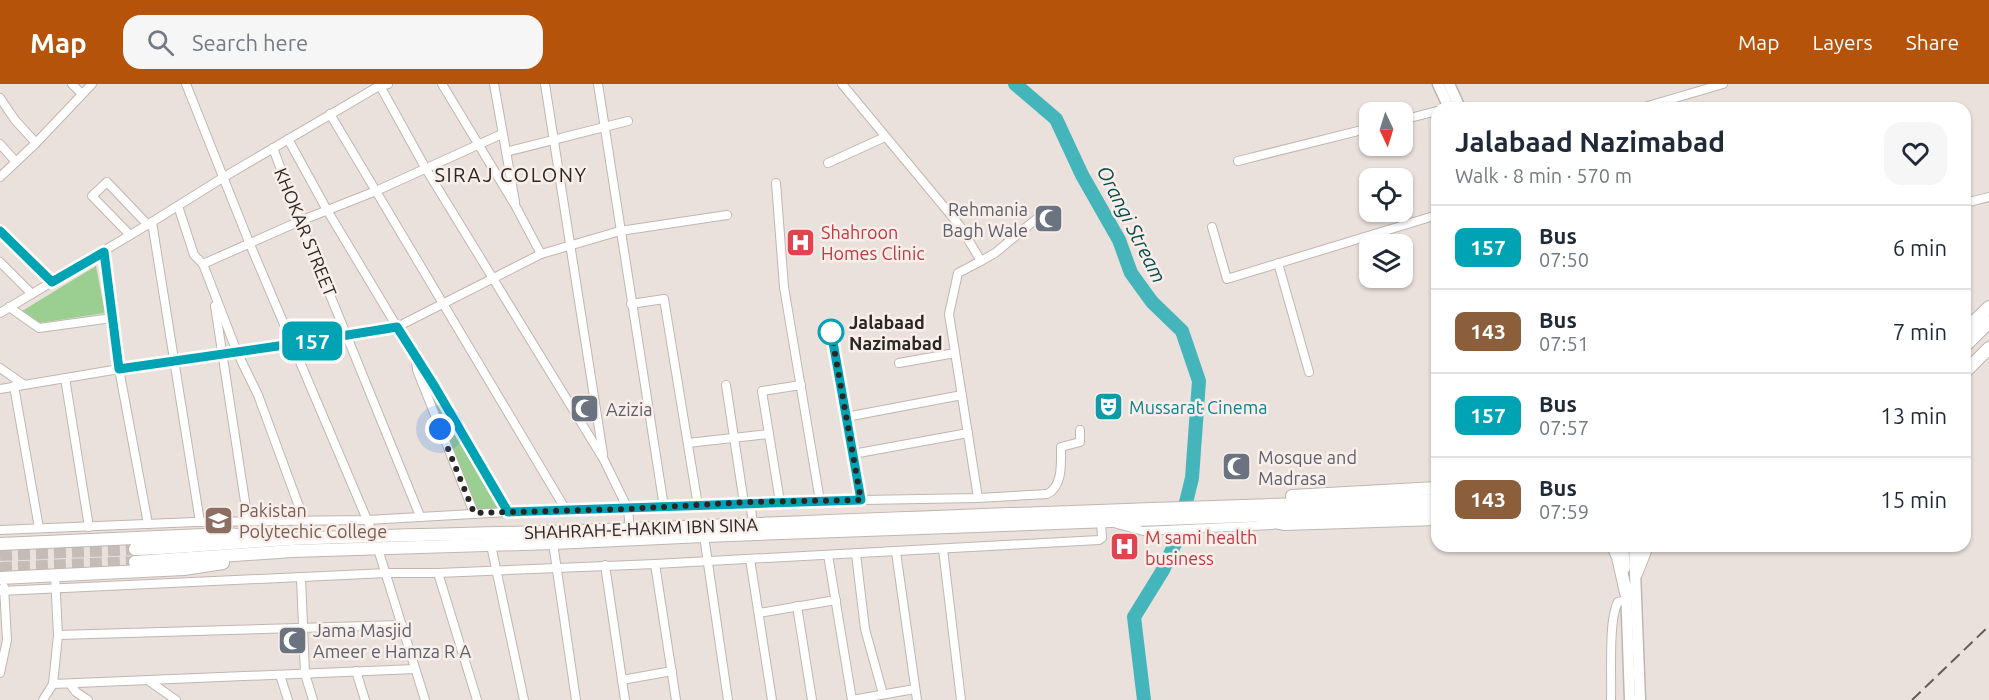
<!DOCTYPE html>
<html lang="en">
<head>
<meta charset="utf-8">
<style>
  body { margin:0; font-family:Ubuntu,sans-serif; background:#f6f6f7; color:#1f2937; height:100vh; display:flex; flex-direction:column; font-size:22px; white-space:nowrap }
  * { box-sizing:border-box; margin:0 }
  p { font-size:20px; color:#747a83 }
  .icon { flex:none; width:33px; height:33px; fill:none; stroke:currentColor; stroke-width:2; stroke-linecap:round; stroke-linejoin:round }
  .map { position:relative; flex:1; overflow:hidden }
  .sheet { position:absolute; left:1431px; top:18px; width:540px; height:450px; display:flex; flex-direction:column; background:#fff; border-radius:18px; box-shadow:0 2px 4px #0004 }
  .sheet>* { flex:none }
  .badge { padding:0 12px; border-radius:9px; font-size:21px; line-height:39px }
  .needle { width:39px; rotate:176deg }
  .fabs { position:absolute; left:1359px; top:18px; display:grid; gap:12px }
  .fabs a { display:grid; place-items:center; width:54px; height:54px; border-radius:12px; background:#fff; box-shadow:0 2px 4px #0004; font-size:30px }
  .you { position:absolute; width:30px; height:30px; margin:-15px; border:4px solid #fff; border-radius:50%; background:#1a73e8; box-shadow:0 0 0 9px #1a73e833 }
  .map>.badge { position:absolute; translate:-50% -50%; box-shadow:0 0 0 3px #fff }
  .round { display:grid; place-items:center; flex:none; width:63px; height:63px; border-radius:18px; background:#f6f6f7 }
  .overview { display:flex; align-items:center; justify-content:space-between; height:102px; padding:0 24px }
  h1 { font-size:28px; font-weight:700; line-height:45px }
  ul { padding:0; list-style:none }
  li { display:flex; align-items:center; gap:18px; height:84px; padding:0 24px; border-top:2px solid #e0e1e3 }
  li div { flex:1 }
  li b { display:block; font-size:22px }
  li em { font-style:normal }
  li .badge { min-width:66px; font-weight:700; text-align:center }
  header { display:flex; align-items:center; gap:36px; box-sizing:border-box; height:84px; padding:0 30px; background:#b45309; color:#fff }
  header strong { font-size:28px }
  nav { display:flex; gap:33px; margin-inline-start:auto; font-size:21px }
  .search { width:420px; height:54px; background:#f6f6f7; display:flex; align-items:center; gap:15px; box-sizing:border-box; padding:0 21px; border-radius:18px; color:#747a83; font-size:22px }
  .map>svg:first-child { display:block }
  .green { fill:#9bcf91 }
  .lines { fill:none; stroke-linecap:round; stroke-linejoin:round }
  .river { stroke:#45b5bc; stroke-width:14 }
  .highway-tunnel { stroke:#c4bcb7; stroke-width:12; stroke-dasharray:12 6; stroke-linecap:butt }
  .minor-casing { stroke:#c0b6b1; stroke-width:10 }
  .major-casing { stroke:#c0b6b1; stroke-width:13 }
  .highway-casing { stroke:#c0b6b1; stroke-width:14 }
  .minor { stroke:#fff; stroke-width:8 }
  .major { stroke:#fff; stroke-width:10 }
  .highway { stroke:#fff; stroke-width:12 }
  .rail { stroke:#625c59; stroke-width:2; stroke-dasharray:12 6; stroke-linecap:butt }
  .line-casing { stroke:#fff; stroke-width:14 }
  .line { stroke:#00a3b4; stroke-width:9 }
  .walk { stroke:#2a2624; stroke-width:6; stroke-dasharray:0 10.8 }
  .stop-dot { fill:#fff; stroke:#00a3b4; stroke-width:3 }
  .labels { text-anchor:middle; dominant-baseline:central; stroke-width:5; stroke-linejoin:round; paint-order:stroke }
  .worship-label { font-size:18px; fill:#5b616d; stroke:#f9eee9; text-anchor:start }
  .street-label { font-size:18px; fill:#2a2624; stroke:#f9eee9 }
  .health-label { font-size:18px; fill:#be3a42; stroke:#f9eee9; text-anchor:start }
  .stop-label { font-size:18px; font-weight:bold; fill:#2a2624; stroke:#f9eee9; text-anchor:start }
  .culture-label { font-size:18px; fill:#0d838f; stroke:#f9eee9; text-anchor:start }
  .education-label { font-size:18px; fill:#785e54; stroke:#f9eee9; text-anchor:start }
  .neighbourhood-label { font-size:20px; letter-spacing:1.5px; fill:#2a2624; stroke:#f9eee9 }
  .water-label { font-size:20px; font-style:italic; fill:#044b4e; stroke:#f9eee9 }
</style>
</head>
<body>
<header>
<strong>Map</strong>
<div class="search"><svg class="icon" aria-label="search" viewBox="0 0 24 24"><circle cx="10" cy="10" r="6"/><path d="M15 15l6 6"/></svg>Search here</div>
<nav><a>Map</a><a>Layers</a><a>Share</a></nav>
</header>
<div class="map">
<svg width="1989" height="616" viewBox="0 0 1989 616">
  <rect width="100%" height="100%" fill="#ebe1dc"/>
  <!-- green -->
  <g class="green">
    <path d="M96,182L105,229L39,239L22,227Z"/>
    <path d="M427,294L503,425L476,427L423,297Z"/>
  </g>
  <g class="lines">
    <!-- river -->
    <path class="river" d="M1015,0L1056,35L1082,91L1119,156L1131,189L1152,218L1182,247L1199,297L1192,394L1177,455L1163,486L1134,533L1144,616"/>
    <!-- highway-tunnel -->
    <g class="highway-tunnel">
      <path d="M0,471L135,465"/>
      <path d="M0,484L135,478"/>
    </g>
    <defs>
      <g id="minor">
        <path d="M72,0L82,10"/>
        <path d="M186,0L249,158L374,452"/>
        <path d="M379,0L426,85L604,376L628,425L630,446"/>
        <path d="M442,0L515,121L541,170"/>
        <path d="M494,0L515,118"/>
        <path d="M545,0L603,370"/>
        <path d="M598,0L664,423"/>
        <path d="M842,0L960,142L981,177L958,189L949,230L978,414"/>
        <path d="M0,14L15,36L36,59"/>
        <path d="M1641,24L1723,0"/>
        <path d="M330,30L566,426"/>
        <path d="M1402,36L1437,27"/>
        <path d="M288,55L327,126L508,428"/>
        <path d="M0,60L16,78"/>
        <path d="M273,64L300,137L420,432"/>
        <path d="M506,68L628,37"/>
        <path d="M1238,77L1370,44"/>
        <path d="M828,79L885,53"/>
        <path d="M0,93L36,59L92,0"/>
        <path d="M776,99L784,203L820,417"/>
        <path d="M1965,119L1989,113"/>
        <path d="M178,122L194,171L203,180"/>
        <path d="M152,138L200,438"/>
        <path d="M1212,143L1227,195L1437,131"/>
        <path d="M0,147L53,198"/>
        <path d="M130,151L92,112L107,98L148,141"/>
        <path d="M104,168L119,285L148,440"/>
        <path d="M981,177L995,169L1035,136"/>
        <path d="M0,178L32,210"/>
        <path d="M1278,179L1309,288"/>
        <path d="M215,222L248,437"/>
        <path d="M9,223L39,244L112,234"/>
        <path d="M0,229L152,138L224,93L379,2L388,0"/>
        <path d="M831,247L861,416"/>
        <path d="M416,276L417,286L474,429"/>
        <path d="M899,279L955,269"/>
        <path d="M0,284L23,300"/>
        <path d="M65,294L89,443"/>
        <path d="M726,301L744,419"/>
        <path d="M14,302L39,444"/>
        <path d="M0,305L119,285L348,252L397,243L541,170L620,147L727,131"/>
        <path d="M846,333L962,311"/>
        <path d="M688,359L769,350"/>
        <path d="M853,370L968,349"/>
        <path d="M750,418L978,414L1047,410C1063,403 1061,378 1061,363L1080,358V346"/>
        <path d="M780,418L762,307L801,301"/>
        <path d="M698,422L750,418L753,439"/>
        <path d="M304,436L258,311L237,268L203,180L300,137L376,107L502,50"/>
        <path d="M1117,440L1143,447L1272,441"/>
        <path d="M0,446L195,438L367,436L508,428L698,422L664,215L631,220"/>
        <path d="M704,452L728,616"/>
        <path d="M553,459L576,616"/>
        <path d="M491,461L524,616"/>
        <path d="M378,465L425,616"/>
        <path d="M943,465L961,616"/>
        <path d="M896,468L917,616"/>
        <path d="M856,470L865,545L883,610"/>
        <path d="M828,471L852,616"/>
        <path d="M750,475L772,616"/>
        <path d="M655,480L676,616"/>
        <path d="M605,481L625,616"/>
        <path d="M438,489L477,616"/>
        <path d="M301,494L305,590L313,616"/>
        <path d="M0,507L387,489H438L655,480L1099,456L1102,454L1101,437H1105"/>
        <path d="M797,522L812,616"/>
        <path d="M759,529L836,516"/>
        <path d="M58,551L402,541"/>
        <path d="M356,587L365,616"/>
        <path d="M0,589L7,556L4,503"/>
        <path d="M280,591L288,616"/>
        <path d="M622,596L672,587"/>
        <path d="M149,597L176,616"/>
        <path d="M53,600L415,585"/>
        <path d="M70,600L76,608L88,616"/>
        <path d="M43,616L53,600L58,551L55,491"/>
        <path d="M852,616L915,605"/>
        <path d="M1611,616C1612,594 1608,536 1618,518L1626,516"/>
      </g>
      <g id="major">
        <path d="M1438,0L1449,24"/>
        <path d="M1449,0L1460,24"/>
        <path d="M1623,462L1625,484"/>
        <path d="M1634,462L1640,616"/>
        <path d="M1626,502L1630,616"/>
      </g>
      <g id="highway">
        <path d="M1965,246L1989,223"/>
        <path d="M1965,262L1989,238"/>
        <path d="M1965,288L1989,264"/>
        <path d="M1292,412L1437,404"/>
        <path d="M1263,436L1285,440L1437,435"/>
        <path d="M0,460L226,450L250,452"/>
        <path d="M1613,462L1618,473L1626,509"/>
        <path d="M135,465C187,463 239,458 291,455C405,450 518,450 632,445C900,434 1169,423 1437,416"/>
        <path d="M135,478L292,467L553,459L704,452L1437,425"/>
        <path d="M1636,490L1647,462"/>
        <path d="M0,494L184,485L223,479"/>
      </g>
    </defs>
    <!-- minor casing -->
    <use href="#minor" class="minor-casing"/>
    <!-- major casing -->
    <use href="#major" class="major-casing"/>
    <!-- highway casing -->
    <use href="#highway" class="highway-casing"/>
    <!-- minor -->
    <use href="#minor" class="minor"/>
    <!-- major -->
    <use href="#major" class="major"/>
    <!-- highway -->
    <use href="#highway" class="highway"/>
    <!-- rail -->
    <path class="rail" d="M1912,616L1989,542"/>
  </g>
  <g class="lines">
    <defs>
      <path id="line" d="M0,147L52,198L104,168L119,285L292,260L397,243L435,303L508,428C626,424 744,419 861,416L831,247"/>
    </defs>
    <!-- line casing -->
    <use href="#line" class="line-casing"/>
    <!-- line -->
    <use href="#line" class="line"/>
    <!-- walk -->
    <path class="walk" d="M440,345L474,429L627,425L750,418L861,416L831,247V248"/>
  </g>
  <!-- icons -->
  <defs>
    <symbol id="mosque-square" viewBox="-11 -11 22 22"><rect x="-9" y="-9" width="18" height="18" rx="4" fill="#6b7280" stroke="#f9eee9"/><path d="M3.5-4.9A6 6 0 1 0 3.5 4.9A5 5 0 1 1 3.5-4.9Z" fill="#fff"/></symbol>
    <symbol id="hospital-square" viewBox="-11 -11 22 22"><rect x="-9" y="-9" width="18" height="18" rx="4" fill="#e0444e" stroke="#f9eee9"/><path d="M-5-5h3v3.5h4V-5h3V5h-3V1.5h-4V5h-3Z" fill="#fff"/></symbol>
    <symbol id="theatre-square" viewBox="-11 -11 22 22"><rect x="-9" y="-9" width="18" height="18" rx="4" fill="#0f9aa8" stroke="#f9eee9"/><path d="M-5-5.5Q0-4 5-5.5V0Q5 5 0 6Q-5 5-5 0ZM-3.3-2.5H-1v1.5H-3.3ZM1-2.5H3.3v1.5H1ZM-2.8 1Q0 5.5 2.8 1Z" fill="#fff"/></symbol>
    <symbol id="university-square" viewBox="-11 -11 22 22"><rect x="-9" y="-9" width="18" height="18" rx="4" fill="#8d6e63" stroke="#f9eee9"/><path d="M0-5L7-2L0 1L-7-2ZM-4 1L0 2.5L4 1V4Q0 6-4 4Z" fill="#fff"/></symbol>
  </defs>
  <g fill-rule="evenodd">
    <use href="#mosque-square" x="1032" y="118" width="33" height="33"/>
    <use href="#hospital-square" x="784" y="142" width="33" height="33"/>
    <use href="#theatre-square" x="1092" y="306" width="33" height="33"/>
    <use href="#mosque-square" x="568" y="308" width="33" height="33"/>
    <use href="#mosque-square" x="1220" y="366" width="33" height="33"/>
    <use href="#university-square" x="202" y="420" width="33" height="33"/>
    <use href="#hospital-square" x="1108" y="446" width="33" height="33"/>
    <use href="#mosque-square" x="276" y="540" width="33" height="33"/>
  </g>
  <!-- markers -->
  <circle class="stop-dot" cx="831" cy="248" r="12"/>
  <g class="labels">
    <!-- worship labels -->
    <g class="worship-label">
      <text x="1028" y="125" text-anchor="end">Rehmania<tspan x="1028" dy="21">Bagh Wale</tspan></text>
      <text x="606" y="325">Azizia</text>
      <text x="1258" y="373">Mosque and<tspan x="1258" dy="21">Madrasa</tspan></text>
      <text x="313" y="546">Jama Masjid<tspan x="313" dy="21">Ameer e Hamza R A</tspan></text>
    </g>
    <!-- street labels -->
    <g class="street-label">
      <text transform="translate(306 148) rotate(68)">KHOKAR STREET</text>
      <text transform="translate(641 444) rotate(-2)">SHAHRAH-E-HAKIM IBN SINA</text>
    </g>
    <!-- health labels -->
    <g class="health-label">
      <text x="821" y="148">Shahroon<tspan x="821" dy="21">Homes Clinic</tspan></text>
      <text x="1145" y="453">M sami health<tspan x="1145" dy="21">business</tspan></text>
    </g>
    <!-- stop labels -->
    <g class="stop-label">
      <text x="849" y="238">Jalabaad<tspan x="849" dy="21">Nazimabad</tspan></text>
    </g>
    <!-- culture labels -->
    <g class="culture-label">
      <text x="1129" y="323">Mussarat Cinema</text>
    </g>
    <!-- education labels -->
    <g class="education-label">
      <text x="239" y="426">Pakistan<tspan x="239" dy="21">Polytechic College</tspan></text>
    </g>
    <!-- neighbourhood labels -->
    <g class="neighbourhood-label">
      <text x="511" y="90">SIRAJ COLONY</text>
    </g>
    <!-- water labels -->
    <g class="water-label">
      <text transform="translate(1132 140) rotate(63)">Orangi Stream</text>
    </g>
  </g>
</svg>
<div class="fabs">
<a><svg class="needle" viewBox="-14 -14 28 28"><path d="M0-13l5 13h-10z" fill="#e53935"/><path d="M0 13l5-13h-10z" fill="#747a83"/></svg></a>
<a><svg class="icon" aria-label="locate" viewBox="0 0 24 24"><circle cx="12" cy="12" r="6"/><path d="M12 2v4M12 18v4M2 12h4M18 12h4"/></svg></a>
<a><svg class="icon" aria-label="layers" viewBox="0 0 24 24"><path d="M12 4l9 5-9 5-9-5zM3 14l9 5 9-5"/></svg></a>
</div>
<div class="you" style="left:440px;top:345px"></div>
<b class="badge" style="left:312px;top:257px;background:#00a3b4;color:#fff">157</b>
<section class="sheet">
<div class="overview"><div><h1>Jalabaad Nazimabad</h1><p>Walk · 8 min · 570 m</p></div><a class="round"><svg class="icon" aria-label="heart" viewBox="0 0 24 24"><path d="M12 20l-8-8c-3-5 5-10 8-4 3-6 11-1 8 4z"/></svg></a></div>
<ul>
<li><span class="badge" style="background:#00a3b4;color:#fff">157</span><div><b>Bus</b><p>07:50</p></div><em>6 min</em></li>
<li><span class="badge" style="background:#8b5e3c;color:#fff">143</span><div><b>Bus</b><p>07:51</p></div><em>7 min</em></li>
<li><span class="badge" style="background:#00a3b4;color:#fff">157</span><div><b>Bus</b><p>07:57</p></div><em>13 min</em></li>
<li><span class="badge" style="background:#8b5e3c;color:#fff">143</span><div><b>Bus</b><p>07:59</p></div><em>15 min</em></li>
</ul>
</section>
</div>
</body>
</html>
